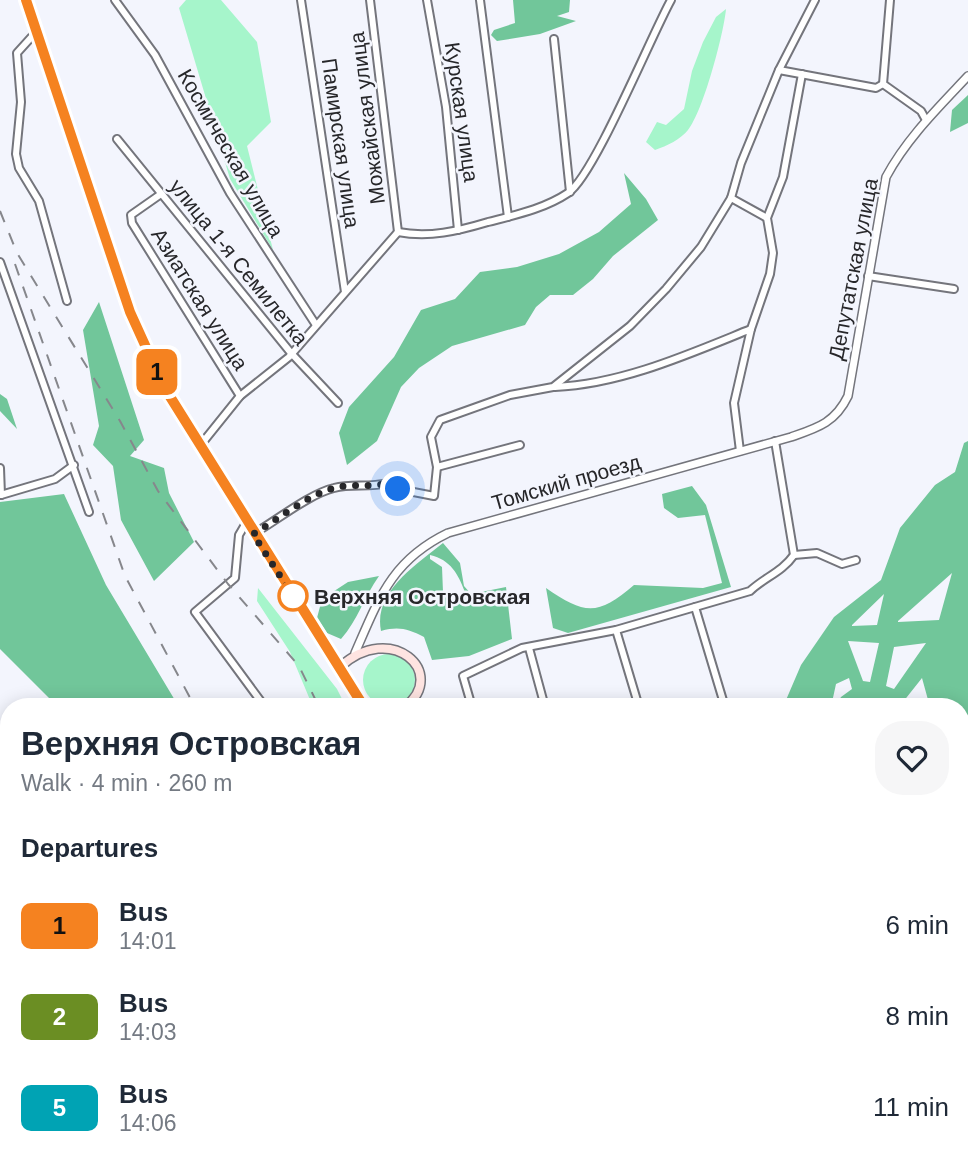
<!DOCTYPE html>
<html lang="en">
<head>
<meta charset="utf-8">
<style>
  body { margin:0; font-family:Helvetica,sans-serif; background:#f6f6f7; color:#1f2937; height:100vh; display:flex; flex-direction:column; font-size:26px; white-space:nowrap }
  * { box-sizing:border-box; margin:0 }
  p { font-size:23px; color:#747a83 }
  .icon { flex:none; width:38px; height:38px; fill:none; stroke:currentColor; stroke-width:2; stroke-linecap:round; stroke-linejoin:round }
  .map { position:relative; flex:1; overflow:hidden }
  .sheet { position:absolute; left:0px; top:698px; width:970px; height:471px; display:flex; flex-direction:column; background:#fff; border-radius:28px 28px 0 0; box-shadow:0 4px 18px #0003 }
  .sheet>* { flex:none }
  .badge { padding:0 14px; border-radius:10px; font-size:24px; line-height:46px }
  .you { position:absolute; width:35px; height:35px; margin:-18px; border:5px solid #fff; border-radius:50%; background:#1a73e8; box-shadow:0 0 0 10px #1a73e833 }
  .map>.badge { position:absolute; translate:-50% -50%; box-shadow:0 0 0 4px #fff }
  h2 { padding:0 21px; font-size:26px; line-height:63px }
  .round { display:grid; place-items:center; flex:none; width:74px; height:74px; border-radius:28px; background:#f6f6f7 }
  .head { display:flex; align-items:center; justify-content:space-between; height:119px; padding:0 21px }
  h1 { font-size:33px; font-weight:700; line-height:52px }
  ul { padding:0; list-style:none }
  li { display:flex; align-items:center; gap:21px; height:91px; padding:0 21px }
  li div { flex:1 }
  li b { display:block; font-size:26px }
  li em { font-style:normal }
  li .badge { min-width:77px; font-weight:700; text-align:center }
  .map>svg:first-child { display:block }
  .green { fill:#a6f5cb }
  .forest { fill:#71c69a; fill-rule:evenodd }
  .water { fill:#7aedf4; stroke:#61b2b7; stroke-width:2 }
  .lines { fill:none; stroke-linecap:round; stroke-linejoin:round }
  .minor-casing { stroke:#74757c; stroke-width:10 }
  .tertiary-casing { stroke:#74757c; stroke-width:10 }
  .secondary-casing { stroke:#74757c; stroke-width:11 }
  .minor { stroke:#fff; stroke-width:6 }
  .tertiary { stroke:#fff; stroke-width:7 }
  .secondary { stroke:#fee4e1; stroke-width:8 }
  .rail { stroke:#86878c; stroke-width:2; stroke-dasharray:12 12; stroke-linecap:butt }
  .line-casing { stroke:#fff; stroke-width:16 }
  .line { stroke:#f58220; stroke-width:10 }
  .walk { stroke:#27272a; stroke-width:7; stroke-dasharray:0 12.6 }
  .stop-dot { fill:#fff; stroke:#f58220; stroke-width:3.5 }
  .labels { text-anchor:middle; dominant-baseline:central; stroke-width:5; stroke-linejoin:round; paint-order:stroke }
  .street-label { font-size:21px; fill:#27272a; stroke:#f3f5fd }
  .stop-label { font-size:21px; font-weight:bold; fill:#27272a; stroke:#f3f5fd; text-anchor:start }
</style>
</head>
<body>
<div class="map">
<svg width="968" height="1168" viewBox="0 0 968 1168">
  <rect width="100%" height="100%" fill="#f3f5fd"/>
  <!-- green -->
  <g class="green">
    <path d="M186,0H221L257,42L271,122L247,146L273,250L230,179L179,8Z"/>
    <path d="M726,9C724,33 703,112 688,130C681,139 667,146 655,150L646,142L657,122L666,125L684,109L692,71L703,42L716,17Z"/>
    <path d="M258,588L337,689L346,707H313L290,652L257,601Z"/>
    <circle cx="389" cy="680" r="26"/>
  </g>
  <!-- forest -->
  <g class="forest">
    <path d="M513,0H570L569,12L557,16L576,21L540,34L497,41L491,35L494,30L515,23Z"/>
    <path d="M968,95V123L950,132L952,110Z"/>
    <path d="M624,173L646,199L658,220L613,256L593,279L573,295H550L536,307L525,325L452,346L419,368L401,387L377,441L347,465L339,433L349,407L394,357L421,310L455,299L480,272L517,267L559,254L599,232L631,204Z"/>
    <path d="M99,302L144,440L130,456L164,468L169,493L194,542L154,581L121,520L113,466L93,445L99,426L83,330Z"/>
    <path d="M0,394L7,399L17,429L0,411Z"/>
    <path d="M968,441V844L961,850V707H930L922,678L899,707H857L855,702L849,707H835L841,697L852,689L849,678L836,684L831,707H783L801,665L834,617L881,580L900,528L935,485L955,472L964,443ZM952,573L939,620L898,622V621ZM884,594L877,625L852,626V625ZM848,641L879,643L870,682L863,681ZM926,643L894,689L886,686L894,647Z"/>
    <path d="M692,486L706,505L731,587L568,633L553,628L546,588C585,615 598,616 634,585L703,588L722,583L705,515L678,518L664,508L662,494Z"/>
    <path d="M64,494L106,585L179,707H58L0,649V502Z"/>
    <path d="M443,543L460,563L464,586L471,594L506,587L512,639L469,656L432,660L424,637C408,629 399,626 381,631C373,592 416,565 443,543ZM430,555C451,560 458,574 465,592L461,599L449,600L443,592L442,567L430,559Z"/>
    <path d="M379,576C364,597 358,620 341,639L327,633L317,618L322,599L348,582Z"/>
  </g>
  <!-- water -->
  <g class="water">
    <path d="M0,785L9,791V1089L0,1083Z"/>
    <path d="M968,956V1168H275L264,1160H961V958Z"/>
    <path d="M151,1160H198L196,1166L199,1160H227L237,1168H167Z"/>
  </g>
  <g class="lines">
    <defs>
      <g id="minor">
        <path d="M115,0L155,55L230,193L316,325"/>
        <path d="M301,0L345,292"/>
        <path d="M370,0L398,232"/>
        <path d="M427,0L446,107L458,230"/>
        <path d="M480,0L508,217"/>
        <path d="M890,0L883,84L921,111L926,120"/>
        <path d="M36,32L17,53L21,102L16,154L19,168L39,201L67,301"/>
        <path d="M554,39L570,192"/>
        <path d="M779,70L876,88L883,84"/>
        <path d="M117,139L291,353L338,403"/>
        <path d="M161,194L131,215L132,223L240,396"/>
        <path d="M731,198L767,218"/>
        <path d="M398,232C429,238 458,231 488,222C515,215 544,209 568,193C594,176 651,36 671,0"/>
        <path d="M0,262L89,512"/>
        <path d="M868,276L954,289"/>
        <path d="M555,387C622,384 689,354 751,329L770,274L773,253L767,218L783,177L802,74"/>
        <path d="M775,441L794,555"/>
        <path d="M199,447L240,396L289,357L398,232"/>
        <path d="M740,451L734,403L751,329"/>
        <path d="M437,467L520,445"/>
        <path d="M0,468L1,495"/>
        <path d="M1,495L55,479L74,465"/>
        <path d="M246,523L239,535L235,578L195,612L265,707"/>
        <path d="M253,534C276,521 309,494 334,488C352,483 369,488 387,483L398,489L434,496L437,467L431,437L440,420L510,395L553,387L630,326L666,289L701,247L731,198L741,163L779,70L815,0"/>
        <path d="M794,555L817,553L842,564L856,560"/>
        <path d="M695,607L725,707"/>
        <path d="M616,630L639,707"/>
        <path d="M529,648L545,707"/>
        <path d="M472,707L463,676L522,648L616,630L750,591C765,577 782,572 794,555"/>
        <path d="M77,1160L84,1168"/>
      </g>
      <path id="tertiary" d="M355,653C379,598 392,560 448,533L791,437C817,428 835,423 848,396L886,177C907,138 938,108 968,76"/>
      <g id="secondary">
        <path d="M26,0L130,312L164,387L364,707"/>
        <path d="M340,667C391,620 449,673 405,707"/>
        <path d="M160,1168L164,1160"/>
      </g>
    </defs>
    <!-- minor casing -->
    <use href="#minor" class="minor-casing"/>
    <!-- tertiary casing -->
    <use href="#tertiary" class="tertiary-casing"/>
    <!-- secondary casing -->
    <use href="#secondary" class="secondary-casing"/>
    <!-- minor -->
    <use href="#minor" class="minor"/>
    <!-- tertiary -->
    <use href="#tertiary" class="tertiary"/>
    <!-- secondary -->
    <use href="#secondary" class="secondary"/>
    <!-- rail -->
    <g class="rail">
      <path d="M0,211L17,253L120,421L158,491L228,584L299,666L319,707"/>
      <path d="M15,264L125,576L195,707"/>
      <path d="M961,940L968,938"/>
      <path d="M148,1168L152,1160"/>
    </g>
  </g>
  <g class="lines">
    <defs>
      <path id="line" d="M26,0L130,312L164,387L364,707"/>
    </defs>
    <!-- line casing -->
    <use href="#line" class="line-casing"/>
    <!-- line -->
    <use href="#line" class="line"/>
    <!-- walk -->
    <path class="walk" d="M293,596L253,534C276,521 309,494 334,488C352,483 369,488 387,483L398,489"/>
  </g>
  <!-- markers -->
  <circle class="stop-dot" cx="293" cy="596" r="14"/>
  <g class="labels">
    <!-- street labels -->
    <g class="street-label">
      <text transform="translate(462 112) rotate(82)">Курская улица</text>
      <text transform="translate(367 118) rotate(-97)">Можайская улица</text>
      <text transform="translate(341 143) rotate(82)">Памирская улица</text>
      <text transform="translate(231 153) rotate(60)">Космическая улица</text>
      <text transform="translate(239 262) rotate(51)">улица 1-я Семилетка</text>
      <text transform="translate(853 269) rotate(-79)">Депутатская улица</text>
      <text transform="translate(200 299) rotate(58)">Азиатская улица</text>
      <text transform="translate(566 482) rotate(-16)">Томский проезд</text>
    </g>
    <!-- stop labels -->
    <g class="stop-label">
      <text x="314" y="596">Верхняя Островская</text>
    </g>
  </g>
</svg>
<div class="you" style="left:398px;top:489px"></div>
<b class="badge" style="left:157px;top:372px;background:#f58220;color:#111">1</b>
<section class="sheet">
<div class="head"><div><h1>Верхняя Островская</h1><p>Walk · 4 min · 260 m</p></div><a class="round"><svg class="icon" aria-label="heart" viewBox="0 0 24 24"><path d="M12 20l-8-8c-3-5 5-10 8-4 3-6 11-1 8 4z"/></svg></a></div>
<h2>Departures</h2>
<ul>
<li><span class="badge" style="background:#f58220;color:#111">1</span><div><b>Bus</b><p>14:01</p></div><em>6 min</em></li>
<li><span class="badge" style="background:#6b8e23;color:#fff">2</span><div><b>Bus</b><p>14:03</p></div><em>8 min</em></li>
<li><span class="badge" style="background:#00a3b4;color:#fff">5</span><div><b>Bus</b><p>14:06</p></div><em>11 min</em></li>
</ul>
</section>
</div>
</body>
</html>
